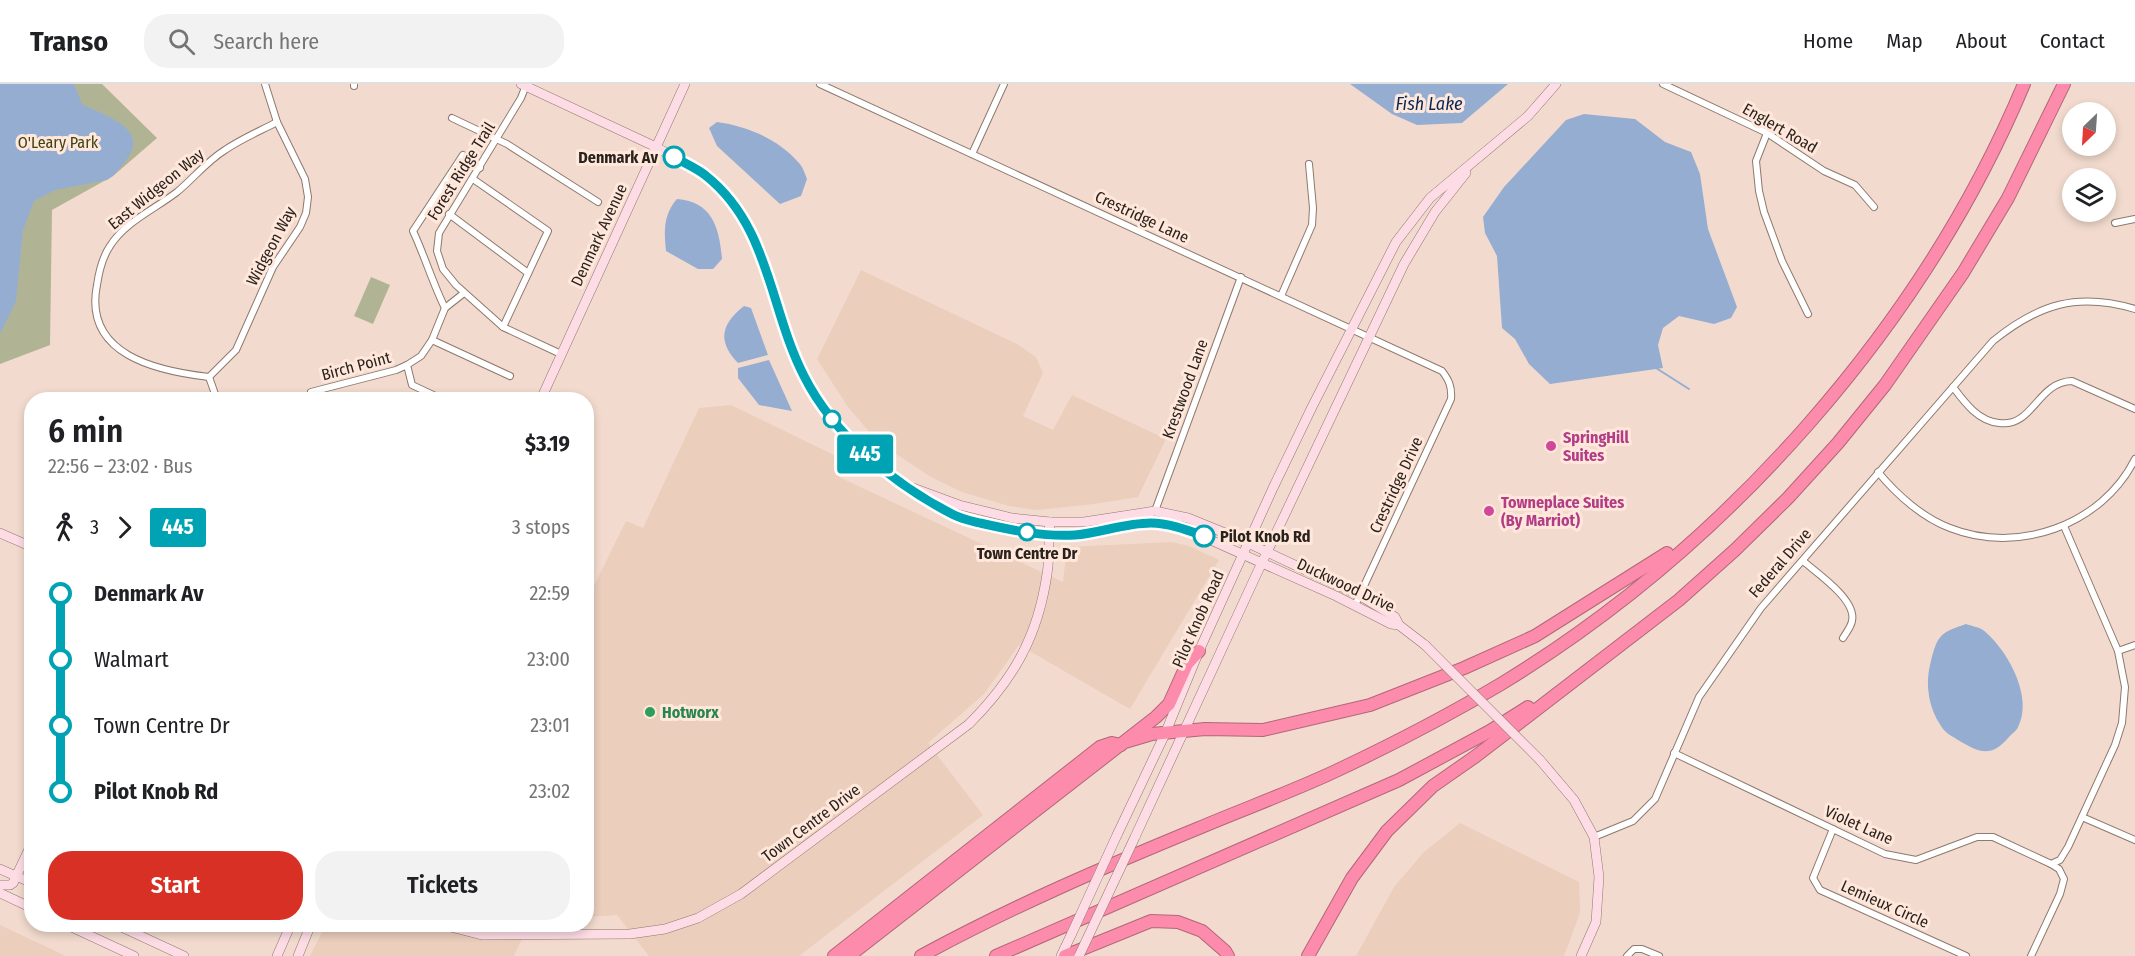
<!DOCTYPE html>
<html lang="en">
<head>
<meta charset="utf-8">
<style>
  body { margin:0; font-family:"Fira Sans Condensed",sans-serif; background:#f2f2f2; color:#202124; height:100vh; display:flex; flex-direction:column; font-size:22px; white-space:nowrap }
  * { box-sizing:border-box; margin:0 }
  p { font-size:20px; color:#757577 }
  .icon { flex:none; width:33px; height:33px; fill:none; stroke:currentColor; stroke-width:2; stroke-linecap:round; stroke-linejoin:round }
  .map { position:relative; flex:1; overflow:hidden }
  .panel { position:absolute; left:24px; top:308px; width:570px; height:540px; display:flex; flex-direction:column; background:#fff; border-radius:24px; box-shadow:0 3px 9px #0003 }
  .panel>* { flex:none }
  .badge { padding:0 12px; border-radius:4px; font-size:21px; line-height:39px }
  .needle { width:39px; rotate:205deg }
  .buttons { position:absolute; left:2062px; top:18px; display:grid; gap:12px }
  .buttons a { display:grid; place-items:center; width:54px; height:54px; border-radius:50%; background:#fff; box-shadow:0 3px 9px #0003; font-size:30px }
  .map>.badge { position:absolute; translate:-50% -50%; box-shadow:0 0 0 3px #fff }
  .legs { display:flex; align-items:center; gap:9px; height:66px; padding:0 24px; font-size:20px }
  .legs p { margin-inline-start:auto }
  .headline { display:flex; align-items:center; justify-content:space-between; height:102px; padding:0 24px }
  h1 { font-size:33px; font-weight:600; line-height:45px }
  .action { display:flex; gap:12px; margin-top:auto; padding:12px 24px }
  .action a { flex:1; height:69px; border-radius:24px; background:#d93025; color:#fff; font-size:24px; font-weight:600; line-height:69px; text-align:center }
  .action a+a { background:#f2f2f2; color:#202124 }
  ul { padding:0 24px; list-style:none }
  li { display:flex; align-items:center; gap:21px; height:66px; font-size:22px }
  li i { display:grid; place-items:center; width:9px; height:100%; margin:0 8px; background:currentColor }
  li i::after { content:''; width:15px; height:15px; margin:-8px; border:4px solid; border-radius:50%; background:#fff }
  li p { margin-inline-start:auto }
  li:first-child i { background:linear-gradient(#0000 50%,currentColor 0) }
  li:last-child i { background:linear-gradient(currentColor 50%,#0000 0) }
  header { display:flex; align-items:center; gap:36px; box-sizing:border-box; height:84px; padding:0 30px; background:#fff; border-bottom:2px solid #e0e0e0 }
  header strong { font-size:28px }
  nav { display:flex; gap:33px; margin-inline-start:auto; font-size:21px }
  .search { width:420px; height:54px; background:#f2f2f2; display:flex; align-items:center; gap:15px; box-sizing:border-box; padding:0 21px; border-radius:24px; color:#757577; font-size:22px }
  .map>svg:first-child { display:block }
  .built { fill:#ebcebc }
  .green { fill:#b0b495 }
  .water { fill:#95add1 }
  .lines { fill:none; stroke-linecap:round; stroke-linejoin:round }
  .stream { stroke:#95add1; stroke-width:2 }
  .street-casing { stroke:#8d796d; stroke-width:8 }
  .secondary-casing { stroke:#8d796d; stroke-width:10 }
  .highway-casing { stroke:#b36679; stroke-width:14 }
  .street { stroke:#fff; stroke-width:6 }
  .secondary { stroke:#fedce6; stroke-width:9 }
  .highway { stroke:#fd8bab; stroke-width:12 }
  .secondary-bridge-casing { stroke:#8d796d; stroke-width:10; stroke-linecap:butt }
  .secondary-bridge { stroke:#fedce6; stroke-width:9 }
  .line-1-casing { stroke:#fff; stroke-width:14 }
  .line-1 { stroke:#00a3b4; stroke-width:9 }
  .stop-1-dot { fill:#fff; stroke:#00a3b4; stroke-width:3 }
  .hotel-dot { fill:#d1479c; stroke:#ffe8db; stroke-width:2 }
  .leisure-dot { fill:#2e9e5b; stroke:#ffe8db; stroke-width:2 }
  .labels { text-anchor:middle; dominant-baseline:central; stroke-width:6; stroke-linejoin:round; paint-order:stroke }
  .street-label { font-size:16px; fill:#2a221d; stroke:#ffe8db }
  .park-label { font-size:16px; fill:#404412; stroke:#ffe8db }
  .stop-label { font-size:16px; font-weight:bold; fill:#2a221d; stroke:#ffe8db; text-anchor:end }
  .hotel-label { font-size:16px; font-weight:bold; fill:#b23c85; stroke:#ffe8db; text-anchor:start }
  .leisure-label { font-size:16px; font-weight:bold; fill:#27864d; stroke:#ffe8db; text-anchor:start }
  .water-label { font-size:18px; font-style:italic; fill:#082854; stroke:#ffe8db }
</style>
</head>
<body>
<header>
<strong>Transo</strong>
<div class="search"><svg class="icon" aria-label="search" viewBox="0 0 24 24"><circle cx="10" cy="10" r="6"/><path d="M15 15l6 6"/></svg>Search here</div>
<nav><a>Home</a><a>Map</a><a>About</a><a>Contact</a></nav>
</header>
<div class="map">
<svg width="2135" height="872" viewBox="0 0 2135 872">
  <rect width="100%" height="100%" fill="#f2dbce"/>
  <!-- built -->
  <g class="built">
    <path d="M861,186L1017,260L1036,273L1043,289L1023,332L1053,346L1072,311L1166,355L1138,413L1094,420L1037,426L1009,422L962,408L931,393L878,358L848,323L817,275Z"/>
    <path d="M731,321L842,375L839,393L1063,498L1067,463L1172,458L1189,462L1219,476L1130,625L1019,561L984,610L928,659L983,731L799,872H649L617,831L587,833L586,518L626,437L643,444L699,324Z"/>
    <path d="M1460,739L1579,798L1580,829L1564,872H1356L1394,803L1424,768Z"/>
    <path d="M326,840H529L514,872H310Z"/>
    <path d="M0,841L66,872H0Z"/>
  </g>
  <!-- green -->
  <g class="green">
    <path d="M0,0H102L157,54L113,92L52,126L50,261L0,280Z"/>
    <path d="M371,193L390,201L373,240L354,232Z"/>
  </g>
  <!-- water -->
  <g class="water">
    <path d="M0,0H74L82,20C107,33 153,45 124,79C119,86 114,92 107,96L55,106L34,117L23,146L16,217L0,250Z"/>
    <path d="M1350,0H1508L1462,39L1417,41L1392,30Z"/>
    <path d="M1584,30L1635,35L1665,58L1691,68L1700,90L1708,145L1737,223L1731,234L1714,240L1679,232L1663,244L1658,261L1663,284L1550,300L1529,280L1515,255L1502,244L1497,172L1485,149L1483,133L1504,103L1566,36Z"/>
    <path d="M717,38C747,42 778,55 799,79C803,83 805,90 807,95L801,112L780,120L717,62L709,44Z"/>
    <path d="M677,115C713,118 719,144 722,175L713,185H698L666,167C664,147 663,131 677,115Z"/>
    <path d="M744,222L751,224L768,271L738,279C717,257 721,240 744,222Z"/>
    <path d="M769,276L792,327L759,321L738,294V284Z"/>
    <path d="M1966,540C1971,542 1979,543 1983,546C2007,565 2034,613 2018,643C2017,646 2012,650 2009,653C1991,674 1980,669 1958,656C1952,652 1945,649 1941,642C1929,625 1925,601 1930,581C1937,553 1938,549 1966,540Z"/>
  </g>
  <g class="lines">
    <!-- stream -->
    <path class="stream" d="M1656,284L1689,305"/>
    <defs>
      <g id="street">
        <path d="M820,0L1442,287C1449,296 1452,303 1451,315L1357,517"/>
        <path d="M1663,0L1767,49L1824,87L1855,101L1874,123"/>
        <path d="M526,1L521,14L439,149L437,167L443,185L456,201L503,243L561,270"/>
        <path d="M354,2V0"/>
        <path d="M452,34L507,60L598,118"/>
        <path d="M1767,49L1756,77L1759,107L1764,128L1782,177L1808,230"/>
        <path d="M972,70L1004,0"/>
        <path d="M473,95L548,147L503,243"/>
        <path d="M449,130L528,189"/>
        <path d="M2115,139L2135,135"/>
        <path d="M1281,212L1312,141L1313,124L1309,80"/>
        <path d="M445,224C433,200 425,173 413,147L463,71L480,84"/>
        <path d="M432,256L510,292"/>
        <path d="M209,293C157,287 83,271 97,201C99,187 102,174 110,162C125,138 155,125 177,108C193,95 207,77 225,66C241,55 260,47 277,38"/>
        <path d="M209,293L236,266L273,183L300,143L306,129L308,113L305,95L277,38L265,0"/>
        <path d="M209,293L215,310"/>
        <path d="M1953,303C1965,319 1978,337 1999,339C2033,344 2037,298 2072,297L2135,325"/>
        <path d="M311,308L396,286L407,281"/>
        <path d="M442,315L412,301L407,281L421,272L432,256L445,224L464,209"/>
        <path d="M1878,388C1897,411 1923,434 1950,444C2018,471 2102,441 2135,375"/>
        <path d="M1155,427L1241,193"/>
        <path d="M1803,477C1817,489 1857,516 1852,537C1851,543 1846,549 1843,554"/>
        <path d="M2118,567L2135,561"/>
        <path d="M1674,669L1885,770L1916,776L1977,753H1993L2051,780L2060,776L2068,763L2115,661L2122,639L2125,603L2118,567L2064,442"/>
        <path d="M2082,733L2135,756"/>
        <path d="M1833,745L1813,794L1820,806L1966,872"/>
        <path d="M1594,753L1633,737L1655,715L1699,613L1761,524L1993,257C2039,220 2077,208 2135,225"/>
        <path d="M1627,872L1634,865H1642L1659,872"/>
        <path d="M2031,872L2060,810L2064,795L2059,785L2051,780"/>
      </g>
      <g id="secondary">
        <path d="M521,0L656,63L704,90L725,109L742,131L761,167L789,256L804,292L827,329L858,366L924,415L957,433L1007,445L1049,451H1076L1147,439L1186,445L1336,512L1391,540L1399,541"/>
        <path d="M541,315L685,0"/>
        <path d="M913,404L959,421L1012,434L1050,438H1084L1155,427L1188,434L1237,454L1359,511L1395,533L1399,541L1425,561"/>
        <path d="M0,449L32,463"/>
        <path d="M1540,676L1574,716L1594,753L1599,793L1596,838L1581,872"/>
        <path d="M1117,751L1165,650L1199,567L1273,404L1312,323L1396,158L1430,114L1528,32L1556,0"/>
        <path d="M1135,753L1258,487L1404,180L1435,128L1466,89"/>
        <path d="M0,785L32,799"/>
        <path d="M0,801H10L13,799L32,759"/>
        <path d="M0,809L32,824"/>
        <path d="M65,840L134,872"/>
        <path d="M115,840L184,872"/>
        <path d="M439,840L482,851L630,850L665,845L698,834L741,810L969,640C1014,595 1038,552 1047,490C1050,473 1048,455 1050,438"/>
        <path d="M277,872L291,840"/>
        <path d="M298,872L311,840"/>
        <path d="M1061,872L1072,849"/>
      </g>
      <g id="highway">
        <path d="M1125,658L1152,650L1205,645L1263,646L1370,621L1464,584L1535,552L1667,469"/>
        <path d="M834,872L1100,663L1112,659L1121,661"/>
        <path d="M849,872L1156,633L1169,620L1187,580L1199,567"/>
        <path d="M921,872C1011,823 1104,783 1199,744C1246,724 1294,707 1340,685C1395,659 1449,631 1501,600C1726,463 1922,243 2024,0"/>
        <path d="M996,872L1399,696L1490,647L1528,623"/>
        <path d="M1065,872L1151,837L1178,838L1202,847L1225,867L1228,872"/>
        <path d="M1308,872L1352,794L1387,747L1433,702L1476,672L1679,516L1735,466L1788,414L1838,359L1885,301L1963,189L2008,114L2064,0"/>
      </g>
    </defs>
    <!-- street casing -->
    <use href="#street" class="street-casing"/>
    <!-- secondary casing -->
    <use href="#secondary" class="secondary-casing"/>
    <!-- highway casing -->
    <use href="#highway" class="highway-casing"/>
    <!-- street -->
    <use href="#street" class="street"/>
    <!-- secondary -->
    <use href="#secondary" class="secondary"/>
    <!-- highway -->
    <use href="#highway" class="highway"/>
    <defs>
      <g id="secondary-bridge">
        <path d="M1425,561L1540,676"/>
        <path d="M1072,849L1117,751"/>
        <path d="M1079,872L1135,753"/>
      </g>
    </defs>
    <!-- secondary-bridge casing -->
    <use href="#secondary-bridge" class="secondary-bridge-casing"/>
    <!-- secondary-bridge -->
    <use href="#secondary-bridge" class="secondary-bridge"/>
  </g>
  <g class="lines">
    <defs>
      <path id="line-1" d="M674,73C684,79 696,84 705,91C770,142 769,224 804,292C834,352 895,401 954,431C962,435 972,437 980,439C1011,446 1043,453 1075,451C1100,449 1125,439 1151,439C1168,439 1187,446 1204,452"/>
    </defs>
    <!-- line-1 casing -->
    <use href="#line-1" class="line-1-casing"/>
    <!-- line-1 -->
    <use href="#line-1" class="line-1"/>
  </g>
  <!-- markers -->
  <g class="stop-1-dot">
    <circle cx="674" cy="73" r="10"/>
    <circle cx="832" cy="335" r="8"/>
    <circle cx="1027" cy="448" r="8"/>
    <circle cx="1204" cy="452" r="10"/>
  </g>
  <g class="hotel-dot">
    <circle cx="1551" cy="362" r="6"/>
    <circle cx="1489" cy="427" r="6"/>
  </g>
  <circle class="leisure-dot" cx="650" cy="628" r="6"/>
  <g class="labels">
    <!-- street labels -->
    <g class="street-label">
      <text transform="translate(1780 44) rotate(30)">Englert Road</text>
      <text transform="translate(461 87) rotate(-58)">Forest Ridge Trail</text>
      <text transform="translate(156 105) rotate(-39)">East Widgeon Way</text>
      <text transform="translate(1142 133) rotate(25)">Crestridge Lane</text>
      <text transform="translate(599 151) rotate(-65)">Denmark Avenue</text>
      <text transform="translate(271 162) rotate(-62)">Widgeon Way</text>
      <text transform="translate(356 282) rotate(-15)">Birch Point</text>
      <text transform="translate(1185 305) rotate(-70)">Krestwood Lane</text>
      <text transform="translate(1396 401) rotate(-65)">Crestridge Drive</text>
      <text transform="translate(1780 479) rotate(-49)">Federal Drive</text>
      <text transform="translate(1346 501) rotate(25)">Duckwood Drive</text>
      <text transform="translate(1198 535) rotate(-66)">Pilot Knob Road</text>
      <text transform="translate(811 739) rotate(-37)">Town Centre Drive</text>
      <text transform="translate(1859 741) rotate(24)">Violet Lane</text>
      <text transform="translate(1885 820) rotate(24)">Lemieux Circle</text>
    </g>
    <!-- park labels -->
    <g class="park-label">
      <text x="58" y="58">O'Leary Park</text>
    </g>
    <!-- stop labels -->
    <g class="stop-label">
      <text x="658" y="73">Denmark Av</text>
      <text x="1220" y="452" text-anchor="start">Pilot Knob Rd</text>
      <text x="1027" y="469" text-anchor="middle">Town Centre Dr</text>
    </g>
    <!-- hotel labels -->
    <g class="hotel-label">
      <text x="1563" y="353">SpringHill<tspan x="1563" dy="18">Suites</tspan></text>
      <text x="1501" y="418">Towneplace Suites<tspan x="1501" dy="18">(By Marriot)</tspan></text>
    </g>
    <!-- leisure labels -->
    <g class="leisure-label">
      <text x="662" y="628">Hotworx</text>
    </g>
    <!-- water labels -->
    <g class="water-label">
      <text x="1429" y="20">Fish Lake</text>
    </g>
  </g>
</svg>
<div class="buttons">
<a><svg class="needle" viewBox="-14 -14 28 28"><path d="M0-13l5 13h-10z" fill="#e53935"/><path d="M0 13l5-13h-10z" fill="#757577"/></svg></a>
<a><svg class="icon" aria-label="layers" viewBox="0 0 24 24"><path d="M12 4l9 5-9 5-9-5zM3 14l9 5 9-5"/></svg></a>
</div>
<b class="badge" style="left:865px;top:370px;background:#00a3b4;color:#fff">445</b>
<section class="panel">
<div class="headline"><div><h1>6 min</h1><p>22:56 – 23:02 · Bus</p></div><b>$3.19</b></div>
<div class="legs"><svg class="icon" aria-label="walk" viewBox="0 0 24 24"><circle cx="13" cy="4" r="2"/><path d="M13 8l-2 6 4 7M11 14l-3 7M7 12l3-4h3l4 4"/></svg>3<svg class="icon" aria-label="forward" viewBox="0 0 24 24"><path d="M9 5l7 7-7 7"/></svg><b class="badge" style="background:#00a3b4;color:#fff">445</b><p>3 stops</p></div>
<ul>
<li><i style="color:#00a3b4"></i><b>Denmark Av</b><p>22:59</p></li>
<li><i style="color:#00a3b4"></i><span>Walmart</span><p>23:00</p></li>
<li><i style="color:#00a3b4"></i><span>Town Centre Dr</span><p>23:01</p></li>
<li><i style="color:#00a3b4"></i><b>Pilot Knob Rd</b><p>23:02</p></li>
</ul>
<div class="action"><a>Start</a><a>Tickets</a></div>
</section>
</div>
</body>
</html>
